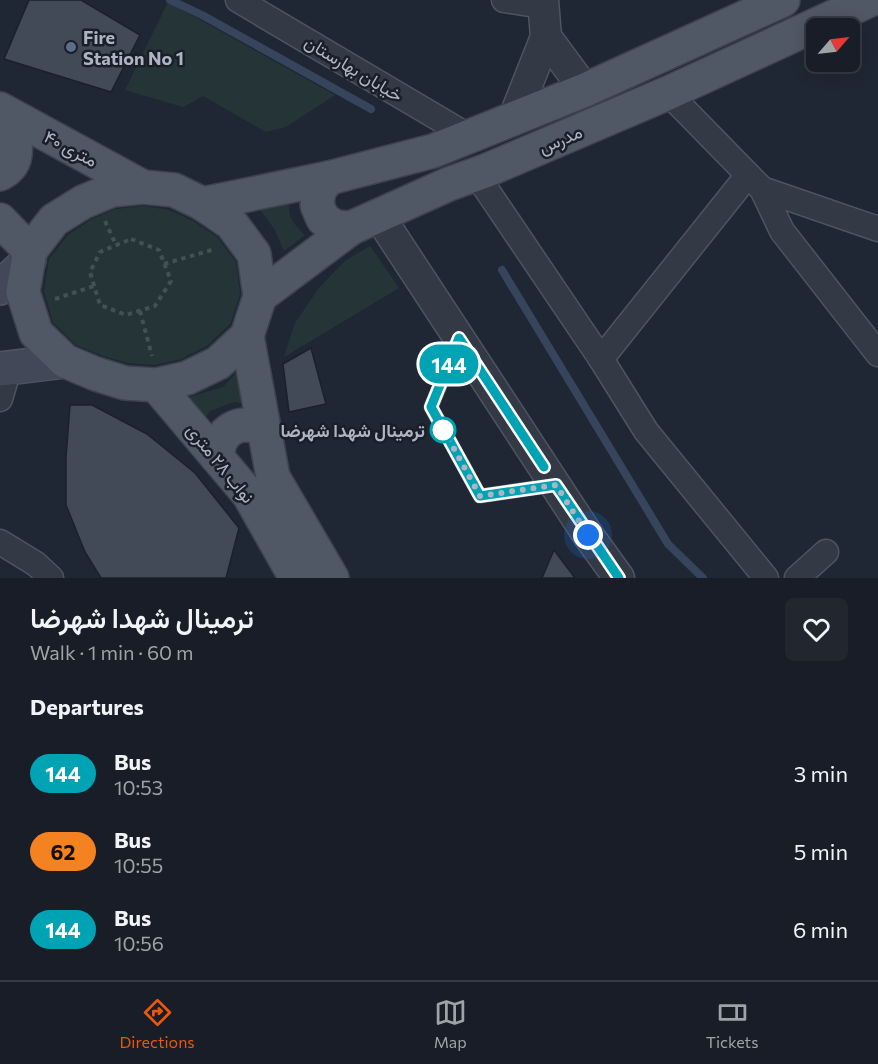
<!DOCTYPE html>
<html lang="en">
<head>
<meta charset="utf-8">
<style>
  body { margin:0; font-family:Commissioner,Vazirmatn,sans-serif; background:#21262f; color:#f1f3f6; height:100vh; display:flex; flex-direction:column; font-size:22px; white-space:nowrap }
  * { box-sizing:border-box; margin:0 }
  p { font-size:20px; color:#9fa2a7 }
  .icon { flex:none; width:33px; height:33px; fill:none; stroke:currentColor; stroke-width:2; stroke-linecap:round; stroke-linejoin:round }
  .map { position:relative; height:578px; overflow:hidden }
  .drawer { display:flex; flex-direction:column; background:#181d27; flex:1 }
  .drawer>* { flex:none }
  .badge { padding:0 12px; border-radius:20px; font-size:21px; line-height:39px }
  .needle { width:39px; rotate:62deg }
  .buttons { position:absolute; left:806px; top:18px; display:grid; gap:12px }
  .buttons a { display:grid; place-items:center; width:54px; height:54px; border-radius:9px; background:#181d27; box-shadow:0 3px 15px #0003,0 0 0 2px #363b44; font-size:30px }
  .you { position:absolute; width:30px; height:30px; margin:-15px; border:4px solid #fff; border-radius:50%; background:#1a73e8; box-shadow:0 0 0 9px #1a73e833 }
  .map>.badge { position:absolute; translate:-50% -50%; box-shadow:0 0 0 3px #fff }
  h2 { padding:0 30px; font-size:22px; line-height:54px }
  .round { display:grid; place-items:center; flex:none; width:63px; height:63px; border-radius:9px; background:#21262f }
  .headline { display:flex; align-items:center; justify-content:space-between; height:102px; padding:0 30px }
  h1 { font-size:28px; font-weight:600; line-height:45px }
  ul { padding:0; list-style:none }
  li { display:flex; align-items:center; gap:18px; height:78px; padding:0 30px }
  li div { flex:1 }
  li b { display:block; font-size:22px }
  li em { font-style:normal }
  li .badge { min-width:66px; font-weight:700; text-align:center }
  .menu { display:flex; justify-content:space-around; align-items:center; height:84px; border-top:2px solid #363b44; background:#181d27; font-size:16px; color:#9fa2a7 }
  .menu a { display:grid; justify-items:center; gap:3px }
  .menu .active { color:#ea580c }
  .map>svg:first-child { display:block }
  .green { fill:#253537 }
  .lines { fill:none; stroke-linecap:round; stroke-linejoin:round }
  .stream { stroke:#36445c; stroke-width:8 }
  .building { fill:#424a58; stroke:#1b202b; stroke-width:1.5 }
  .service-casing { stroke:#4e5460; stroke-width:15 }
  .minor-casing { stroke:#4e5460; stroke-width:27 }
  .tertiary-casing { stroke:#4e5460; stroke-width:33 }
  .secondary-casing { stroke:#4e5460; stroke-width:36 }
  .primary-casing { stroke:#3d424e; stroke-width:36 }
  .path { stroke:#425154; stroke-width:4; stroke-dasharray:4.5 4.5; stroke-linecap:butt }
  .service { stroke:#333945; stroke-width:12 }
  .minor { stroke:#333945; stroke-width:24 }
  .tertiary { stroke:#333945; stroke-width:30 }
  .secondary { stroke:#424857; stroke-width:33 }
  .primary { stroke:#515865; stroke-width:33 }
  .line-casing { stroke:#fff; stroke-width:14 }
  .line { stroke:#00a3b4; stroke-width:9 }
  .walk { stroke:#adb4c2; stroke-width:6; stroke-dasharray:0 10.8 }
  .service-dot { fill:#5c6f8a; stroke:#191e29; stroke-width:2 }
  .stop-dot { fill:#fff; stroke:#00a3b4; stroke-width:3 }
  .labels { text-anchor:middle; dominant-baseline:central; stroke-width:5; stroke-linejoin:round; paint-order:stroke }
  .poi-label { font-size:18px; font-weight:bold; fill:#adb4c2; stroke:#191e29; text-anchor:start }
  .street-label { font-size:18px; fill:#adb4c2; stroke:#191e29 }
  .stop-label { font-size:18px; font-weight:bold; fill:#adb4c2; stroke:#191e29; text-anchor:end }
</style>
</head>
<body>
<div class="map">
<svg width="878" height="578" viewBox="0 0 878 578">
  <rect width="100%" height="100%" fill="#202734"/>
  <!-- green -->
  <g class="green">
    <path d="M168,2L335,95L286,127L266,132L203,96L183,107L125,90Z"/>
    <path d="M290,194C287,214 290,221 305,235L284,251L275,230L254,201Z"/>
    <path d="M143,206L169,210L193,221L217,237L236,262L240,294L230,324L207,346L181,359L154,365L128,363L103,356L76,345L53,322L44,291L49,259L68,235L92,219L116,209Z"/>
    <path d="M370,246L399,288L284,357L295,323L319,288L345,261Z"/>
    <path d="M240,369L250,404L234,402L210,411L201,424L183,399L223,387Z"/>
  </g>
  <g class="lines">
    <!-- stream -->
    <g class="stream">
      <path d="M170,0L202,15L371,109"/>
      <path d="M502,270L668,544L703,578"/>
    </g>
  </g>
  <!-- building -->
  <g class="building">
    <path d="M29,0H81L140,35L111,92L4,59Z"/>
    <path d="M311,348L326,404L289,412L283,364Z"/>
    <path d="M70,405H92L147,434L195,473L239,528L226,578H101L85,552L66,505V457Z"/>
    <path d="M554,550L575,578H542Z"/>
  </g>
  <g class="lines">
    <defs>
      <path id="service" d="M458,342L431,407L480,496L554,485"/>
      <g id="minor">
        <path d="M238,0L470,137"/>
        <path d="M504,0L543,6"/>
        <path d="M668,93L762,189L782,231L878,354"/>
        <path d="M476,174L601,359L646,431L766,578"/>
        <path d="M762,189L878,229"/>
        <path d="M601,359L748,175"/>
        <path d="M0,399L9,368"/>
        <path d="M0,542L36,564L51,578"/>
        <path d="M797,578L826,552"/>
      </g>
      <g id="tertiary">
        <path d="M543,0L546,37L585,90"/>
        <path d="M513,120L546,37"/>
        <path d="M379,216L588,535L619,578"/>
      </g>
      <g id="secondary">
        <path d="M0,288L29,260"/>
        <path d="M0,369L65,361"/>
      </g>
      <g id="primary">
        <path d="M0,109L143,187"/>
        <path d="M0,174C26,161 13,133 5,112"/>
        <path d="M329,178L319,190L317,205L323,219L336,227L351,228"/>
        <path d="M143,187L174,190L203,204L231,223L254,254L260,296L247,336L218,363L187,378L156,385L125,383L96,374L65,361L36,333L23,292L30,251L54,220L83,202L112,190Z"/>
        <path d="M203,204L329,178L433,151L585,90L783,0"/>
        <path d="M0,220L30,251"/>
        <path d="M260,296L351,228L449,184L485,171L668,93L870,0"/>
        <path d="M247,336L273,477L332,578"/>
        <path d="M156,385L249,495L296,578"/>
        <path d="M217,457C219,429 239,419 264,429"/>
      </g>
    </defs>
    <!-- service casing -->
    <use href="#service" class="service-casing"/>
    <!-- minor casing -->
    <use href="#minor" class="minor-casing"/>
    <!-- tertiary casing -->
    <use href="#tertiary" class="tertiary-casing"/>
    <!-- secondary casing -->
    <use href="#secondary" class="secondary-casing"/>
    <!-- primary casing -->
    <use href="#primary" class="primary-casing"/>
    <!-- path -->
    <g class="path">
      <path d="M105,221L116,245"/>
      <path d="M131,239L159,250L171,281L155,306L126,315L100,305L90,272L100,252Z"/>
      <path d="M164,264L215,249"/>
      <path d="M55,299L94,286"/>
      <path d="M140,311L152,356"/>
    </g>
    <!-- service -->
    <use href="#service" class="service"/>
    <!-- minor -->
    <use href="#minor" class="minor"/>
    <!-- tertiary -->
    <use href="#tertiary" class="tertiary"/>
    <!-- secondary -->
    <use href="#secondary" class="secondary"/>
    <!-- primary -->
    <use href="#primary" class="primary"/>
  </g>
  <g class="lines">
    <defs>
      <path id="line" d="M544,467L459,338L431,407L480,496L556,485L619,578"/>
    </defs>
    <!-- line casing -->
    <use href="#line" class="line-casing"/>
    <!-- line -->
    <use href="#line" class="line"/>
    <!-- walk -->
    <path class="walk" d="M443,430L441,425L480,496L556,485L588,535"/>
  </g>
  <!-- markers -->
  <circle class="service-dot" cx="71" cy="47" r="6"/>
  <circle class="stop-dot" cx="443" cy="430" r="12"/>
  <g class="labels">
    <!-- poi labels -->
    <g class="poi-label">
      <text x="83" y="37">Fire<tspan x="83" dy="21">Station No 1</tspan></text>
    </g>
    <!-- street labels -->
    <g class="street-label">
      <text transform="translate(354 68) rotate(31)">خیابان بهارستان</text>
      <text transform="translate(560 139) rotate(-23)">مدرس</text>
      <text transform="translate(71 148) rotate(28)">۴۰ متری</text>
      <text transform="translate(221 463) rotate(51)">نواب ۲۸ متری</text>
    </g>
    <!-- stop labels -->
    <g class="stop-label">
      <text x="425" y="430">ترمینال شهدا شهرضا</text>
    </g>
  </g>
</svg>
<div class="buttons">
<a><svg class="needle" viewBox="-14 -14 28 28"><path d="M0-13l5 13h-10z" fill="#e53935"/><path d="M0 13l5-13h-10z" fill="#9fa2a7"/></svg></a>
</div>
<div class="you" style="left:588px;top:535px"></div>
<b class="badge" style="left:449px;top:364px;background:#00a3b4;color:#fff">144</b>
</div>
<section class="drawer">
<div class="headline"><div><h1>ترمینال شهدا شهرضا</h1><p>Walk · 1 min · 60 m</p></div><a class="round"><svg class="icon" aria-label="heart" viewBox="0 0 24 24"><path d="M12 20l-8-8c-3-5 5-10 8-4 3-6 11-1 8 4z"/></svg></a></div>
<h2>Departures</h2>
<ul>
<li><span class="badge" style="background:#00a3b4;color:#fff">144</span><div><b>Bus</b><p>10:53</p></div><em>3 min</em></li>
<li><span class="badge" style="background:#f58220;color:#111">62</span><div><b>Bus</b><p>10:55</p></div><em>5 min</em></li>
<li><span class="badge" style="background:#00a3b4;color:#fff">144</span><div><b>Bus</b><p>10:56</p></div><em>6 min</em></li>
</ul>
</section>
<nav class="menu">
<a class="active"><svg class="icon" aria-label="directions" viewBox="0 0 24 24"><path d="M12 3l9 9-9 9-9-9zM9 14v-3h6M13 9l2 2-2 2"/></svg>Directions</a>
<a><svg class="icon" aria-label="map" viewBox="0 0 24 24"><path d="M3 6l6-2 6 2 6-2v14l-6 2-6-2-6 2zM9 4v14M15 6v14"/></svg>Map</a>
<a><svg class="icon" aria-label="tickets" viewBox="0 0 24 24"><path d="M3 7h18v10H3zM15 7v10"/></svg>Tickets</a>
</nav>
</body>
</html>
